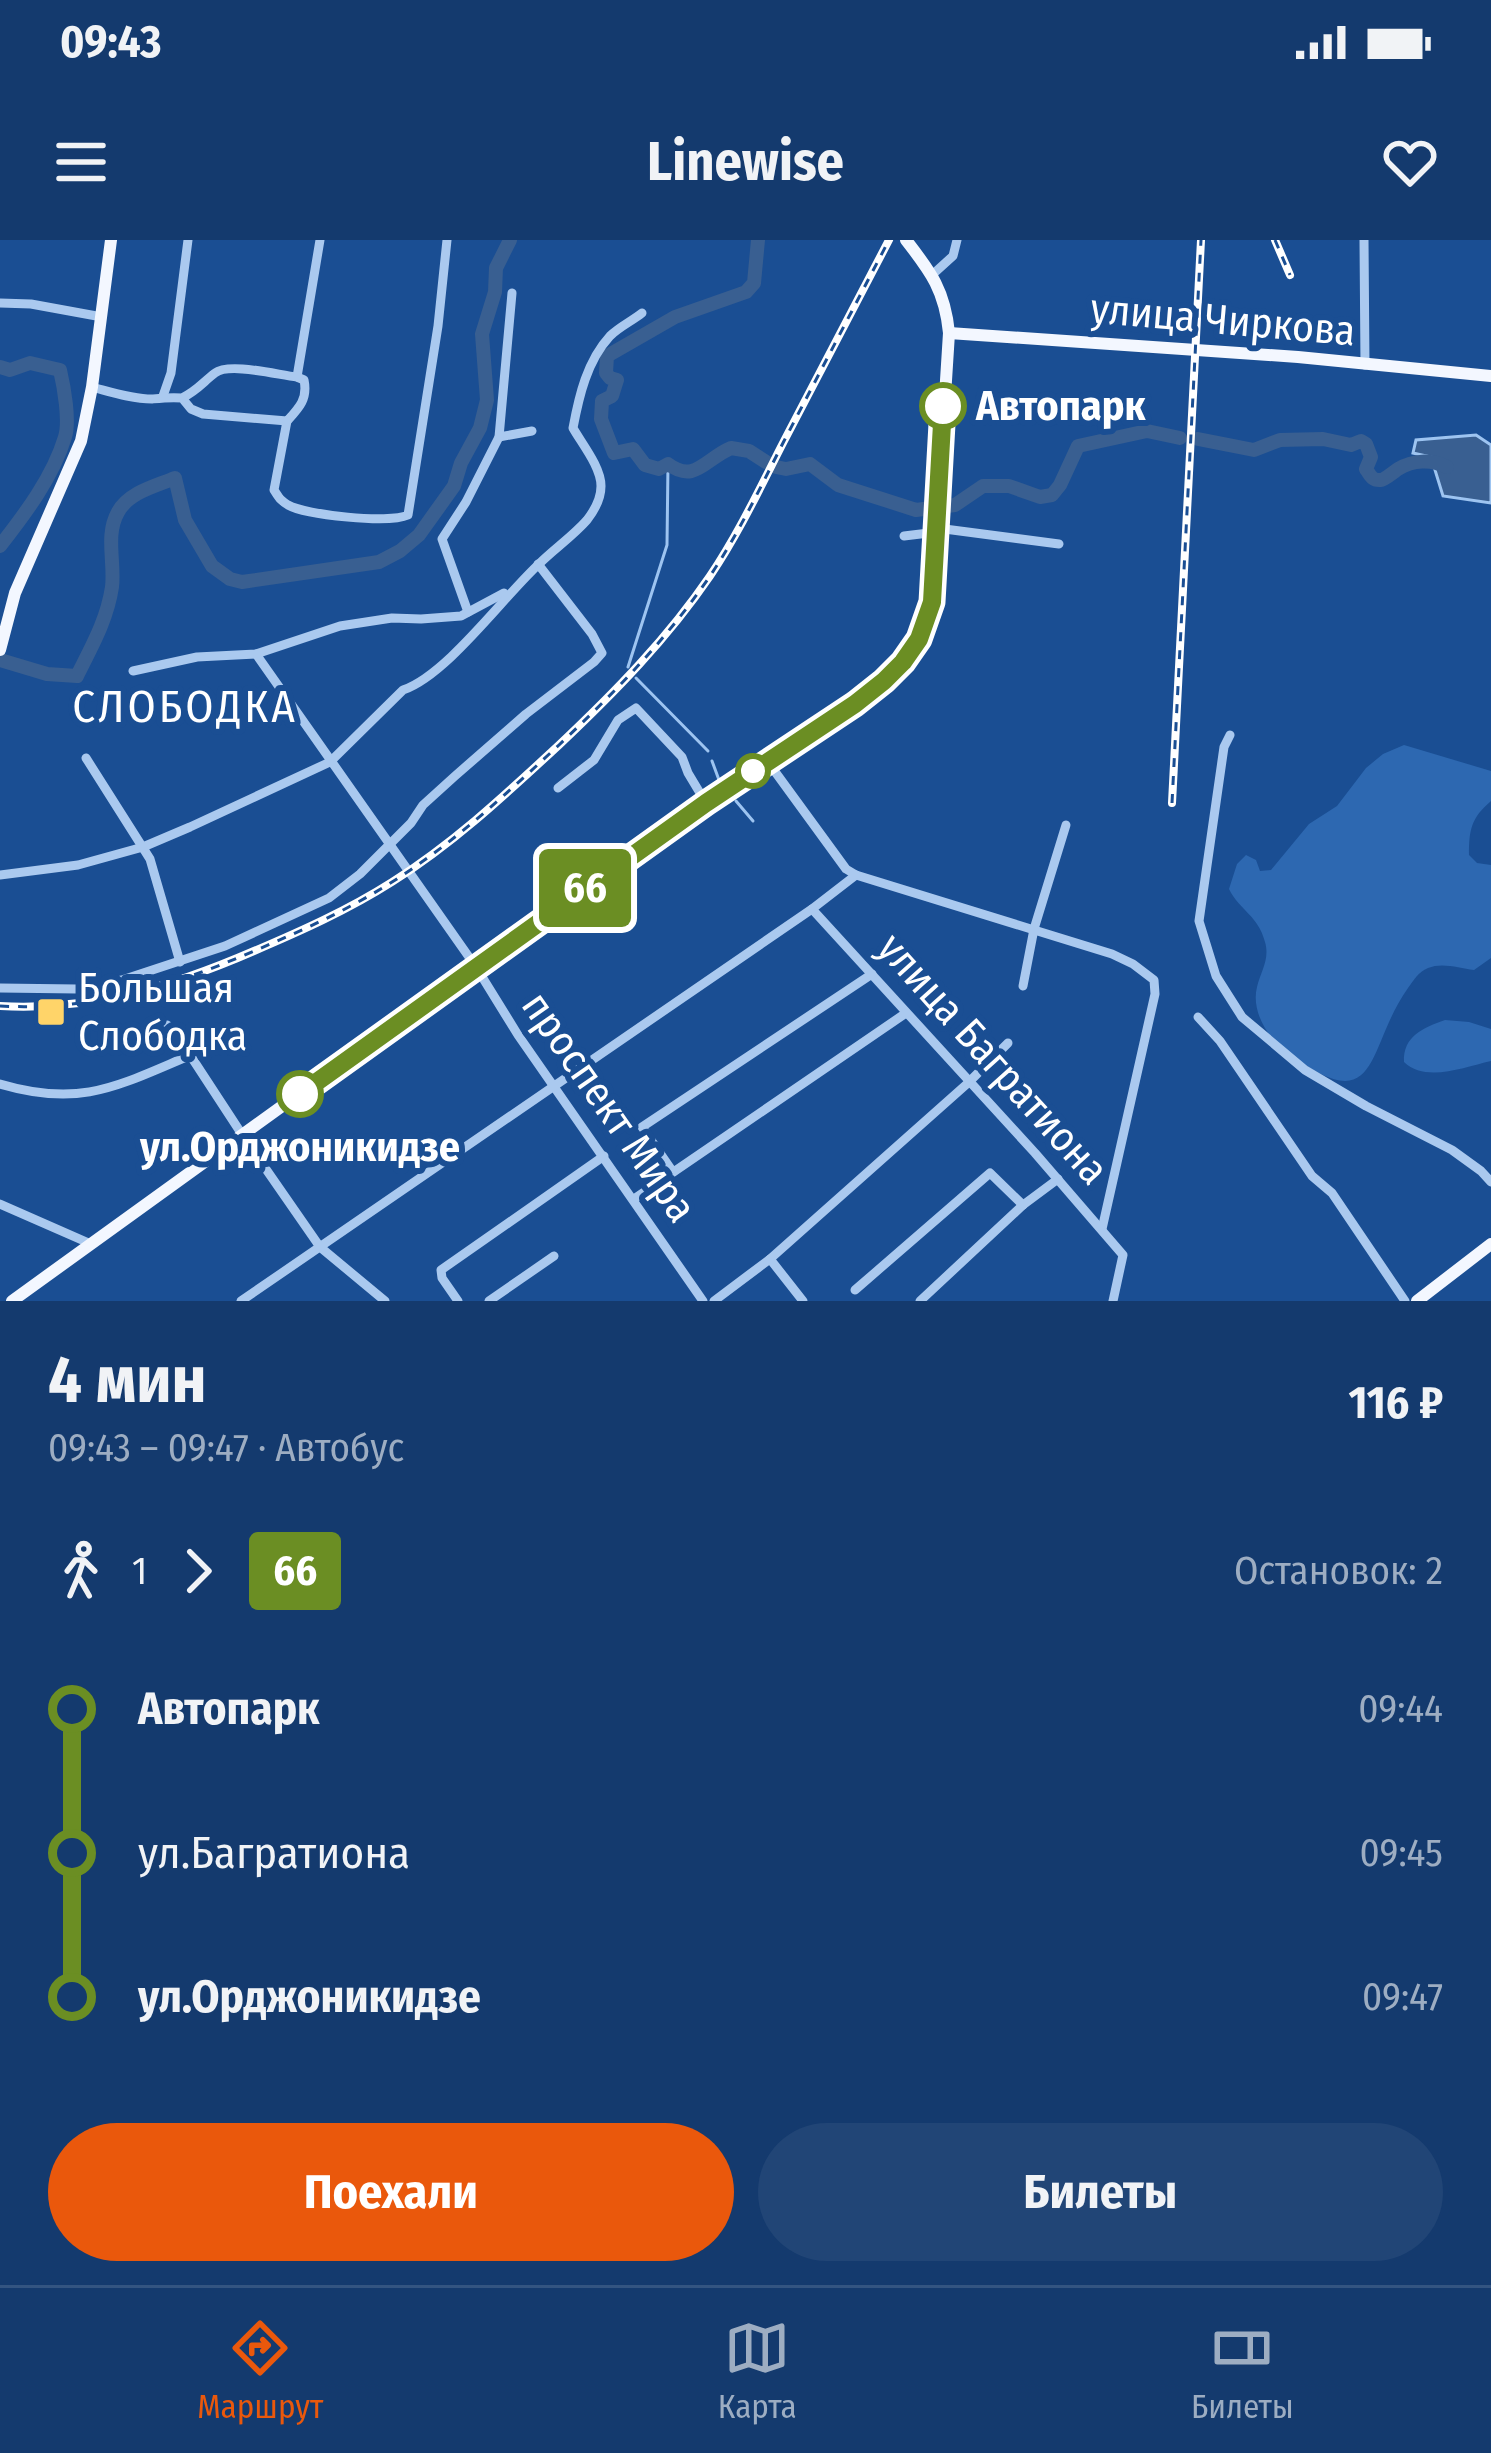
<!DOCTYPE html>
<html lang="ru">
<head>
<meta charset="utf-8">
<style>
  body { margin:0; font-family:"Fira Sans Condensed",sans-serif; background:#214576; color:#f1f3f6; height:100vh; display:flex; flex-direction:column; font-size:45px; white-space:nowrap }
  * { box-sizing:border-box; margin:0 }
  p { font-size:39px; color:#9dadc2 }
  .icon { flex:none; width:66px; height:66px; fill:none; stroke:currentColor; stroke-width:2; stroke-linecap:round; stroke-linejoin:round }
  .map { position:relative; height:1061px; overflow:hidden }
  .panel { display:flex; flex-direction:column; background:#143a6e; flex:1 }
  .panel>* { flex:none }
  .badge { padding:0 24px; border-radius:9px; font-size:42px; line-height:78px }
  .map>.badge { position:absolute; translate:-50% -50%; box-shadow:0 0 0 6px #fff }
  .legs { display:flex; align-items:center; gap:18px; height:132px; padding:0 48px; font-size:39px }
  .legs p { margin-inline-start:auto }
  .head { display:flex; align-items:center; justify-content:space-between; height:204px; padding:0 48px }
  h1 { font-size:66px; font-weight:700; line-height:90px }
  .action { display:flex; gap:24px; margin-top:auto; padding:24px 48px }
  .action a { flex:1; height:138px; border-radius:72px; background:#ea580c; color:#fff; font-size:48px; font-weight:700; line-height:138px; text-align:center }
  .action a+a { background:#214576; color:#f1f3f6 }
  ul { padding:0 48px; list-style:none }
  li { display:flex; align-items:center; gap:42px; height:144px; font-size:45px }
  li i { display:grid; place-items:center; width:18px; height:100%; margin:0 15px; background:currentColor }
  li i::after { content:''; width:30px; height:30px; margin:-15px; border:9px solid; border-radius:50%; background:#143a6e }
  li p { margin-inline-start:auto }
  li:first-child i { background:linear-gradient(#0000 50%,currentColor 0) }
  li:last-child i { background:linear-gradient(currentColor 50%,#0000 0) }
  .status { display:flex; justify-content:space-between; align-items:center; height:84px; padding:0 60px; background:#143a6e; direction:ltr }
  .status svg { height:33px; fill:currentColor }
  header { display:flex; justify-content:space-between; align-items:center; height:156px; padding:0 48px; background:#143a6e; font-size:54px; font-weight:700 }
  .dock { display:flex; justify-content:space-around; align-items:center; height:168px; border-top:3px solid #335481; background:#143a6e; font-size:33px; color:#9dadc2 }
  .dock a { display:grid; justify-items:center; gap:6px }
  .dock .on { color:#ea580c }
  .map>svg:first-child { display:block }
  .green { fill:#2d68b1 }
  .water { fill:#395f91; stroke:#9dc4f1; stroke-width:3 }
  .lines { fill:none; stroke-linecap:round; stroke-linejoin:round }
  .stream { stroke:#9dc4f1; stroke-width:3 }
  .river { stroke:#395f91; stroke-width:14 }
  .minor { stroke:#aac9ef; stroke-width:9 }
  .major { stroke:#f3f7ff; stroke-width:12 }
  .rail-casing { stroke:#fff; stroke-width:8 }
  .rail { stroke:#1a4e93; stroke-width:3; stroke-dasharray:9; stroke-linecap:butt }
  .line-1-casing { stroke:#fff; stroke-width:27 }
  .line-1 { stroke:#6b8e23; stroke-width:18 }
  .stop-1-dot { fill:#fff; stroke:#6b8e23; stroke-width:6 }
  .poi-dot { fill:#ffd469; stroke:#1a4e93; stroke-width:4.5 }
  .labels { text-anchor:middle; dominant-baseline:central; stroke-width:12; stroke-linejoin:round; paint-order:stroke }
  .street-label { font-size:42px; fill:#fff; stroke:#1a4e93 }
  .stop-label { font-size:42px; font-weight:bold; fill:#fff; stroke:#1a4e93; text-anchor:start }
  .poi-label { font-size:42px; fill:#fff; stroke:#1a4e93; text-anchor:start }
  .neighbourhood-label { font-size:45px; letter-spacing:3px; fill:#fff; stroke:#1a4e93 }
</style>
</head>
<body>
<div class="status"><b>09:43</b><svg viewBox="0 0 49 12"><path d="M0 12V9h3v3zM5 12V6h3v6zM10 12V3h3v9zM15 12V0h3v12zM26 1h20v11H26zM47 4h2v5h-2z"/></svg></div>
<header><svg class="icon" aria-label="menu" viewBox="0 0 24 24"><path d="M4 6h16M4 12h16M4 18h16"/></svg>Linewise<svg class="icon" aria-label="heart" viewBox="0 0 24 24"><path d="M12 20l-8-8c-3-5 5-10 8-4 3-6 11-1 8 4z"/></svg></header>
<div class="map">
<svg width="1491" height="1061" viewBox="0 0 1491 1061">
  <rect width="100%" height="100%" fill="#1a4e93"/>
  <!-- green -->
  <g class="green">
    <path d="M1404,505L1491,531V561C1471,578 1469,590 1469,615L1477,623L1491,625V718L1474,730C1459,728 1442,722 1428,728C1418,732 1414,740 1408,748C1365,808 1381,884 1286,811C1267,797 1251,771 1257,747C1261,731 1270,719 1265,702C1258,675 1240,671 1229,649L1237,624L1246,615L1256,620L1260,631L1271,630L1309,584L1337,566L1366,528L1383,514Z"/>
    <path d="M1445,780L1469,782L1491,789V821C1464,827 1426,843 1404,822C1403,796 1423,788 1445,780Z"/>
  </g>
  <!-- water -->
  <path class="water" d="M1476,195L1491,205V263L1443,256L1431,217L1413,213L1416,200Z"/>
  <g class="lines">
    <!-- stream -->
    <g class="stream">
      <path d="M628,427L667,305L668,224"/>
      <path d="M636,438L708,511"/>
      <path d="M712,521L719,540"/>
      <path d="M736,561L753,581"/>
    </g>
    <!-- river -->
    <g class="river">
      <path d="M758,0L754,43L746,52L675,77L607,116L606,133L610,138L617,140L612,156L602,161L601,179L614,213L633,209L645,225L659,229L668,224C695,244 705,219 731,208L749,211L766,222"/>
      <path d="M0,127L10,130L30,123L60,130C64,147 70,181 65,197C53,237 25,274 0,306"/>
      <path d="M1198,199L1254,210L1280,200L1323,199L1351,205L1361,201L1366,204L1371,217L1366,229C1370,235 1372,241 1381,240C1384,240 1395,231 1398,229C1413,220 1431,219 1447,227"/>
      <path d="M776,227L786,229L810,224L838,245L916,270L955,265L983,246H1009L1040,257L1052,255L1060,245L1078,206L1147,191L1180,198"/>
      <path d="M0,420L47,434L77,436C92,406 107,380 112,347C115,322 105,295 118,272C129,252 156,246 175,238L185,280L212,326L230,339L242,342L379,322L400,311L419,295L454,246L461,223L480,188L487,160L482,94L495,52L496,28L510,0"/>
    </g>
    <!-- minor -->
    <g class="minor">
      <path d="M1364,0L1365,125"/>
      <path d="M932,35L953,16L957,0"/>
      <path d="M0,63L31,64L102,77"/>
      <path d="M297,137L320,0"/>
      <path d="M92,147C111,152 132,159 152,159C162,158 171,157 182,158L191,169L203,174L287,181C299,168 308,159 304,140L297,137C278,135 229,122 215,133C203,142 198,150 182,158"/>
      <path d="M163,156L171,133L188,0"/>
      <path d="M287,181L274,250C280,259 280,260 288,265C306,275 389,284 408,275L438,86L447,0"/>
      <path d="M499,197L532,191"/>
      <path d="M937,288L1059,304"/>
      <path d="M904,296L937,292"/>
      <path d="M468,372L442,299L466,262L499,197L512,53"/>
      <path d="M256,414L476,727L518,795L703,1061"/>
      <path d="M133,431L197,417L256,414L340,386L392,378L421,379L461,376L504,353"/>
      <path d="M1230,495L1224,507L1199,681L1216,736L1242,777L1305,830L1366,866L1452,910L1481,931L1491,942"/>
      <path d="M86,518L150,619L180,722"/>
      <path d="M768,522L846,629L856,635L1112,714L1133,724L1154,740L1155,754L1102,989"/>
      <path d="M558,548L594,520L618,480L636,468L682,517L688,533L706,563"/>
      <path d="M0,635L78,625L143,607L190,587L330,522L403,450C447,435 503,357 539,324C554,309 573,296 587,280C594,271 601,258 601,246C601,227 582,204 573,188C579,156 587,121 610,96C619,87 632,81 642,73"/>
      <path d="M812,669L1035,913L1123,1015L1113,1061"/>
      <path d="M1023,746L1034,689L1066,585"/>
      <path d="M0,748L77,749L122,740L225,706L329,658L360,634L411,583L423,565L455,536L526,474L594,422L602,413L592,394L538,324"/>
      <path d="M1198,777L1220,801L1312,936L1332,953L1405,1061"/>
      <path d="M167,785L175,792L243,896L320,1007L385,1061"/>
      <path d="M0,844C81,868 117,846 191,815"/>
      <path d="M673,932L642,887L872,734"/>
      <path d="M634,959L906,773"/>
      <path d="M0,964L91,1004"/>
      <path d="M770,1019L803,1061"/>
      <path d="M855,1050L990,933L1023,965"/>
      <path d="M241,1061L812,669L856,635"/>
      <path d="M458,1061L442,1038L441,1030L604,916"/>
      <path d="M489,1061L554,1016"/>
      <path d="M714,1061L770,1019L968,843L1008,803"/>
      <path d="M920,1061L1023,965L1058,939"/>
    </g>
    <!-- major -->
    <g class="major">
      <path d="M949,93L1298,117L1491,136"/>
      <path d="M0,410L15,353L81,201L92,147L111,0"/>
      <path d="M12,1061L497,711L706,563L884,441L903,422L919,399L932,362L949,93C945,51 931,32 906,0"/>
      <path d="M1417,1061L1491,1004"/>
    </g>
    <defs>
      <g id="rail">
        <path d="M1275,0L1290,35"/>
        <path d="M1172,563L1201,0"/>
        <path d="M0,766C91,771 171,747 254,711C301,691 348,670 392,642C454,603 506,554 559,505C615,452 667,399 710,336C739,293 761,246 784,201C819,134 854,67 889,0"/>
      </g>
    </defs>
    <!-- rail casing -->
    <use href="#rail" class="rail-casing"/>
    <!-- rail -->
    <use href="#rail" class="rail"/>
  </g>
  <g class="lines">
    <defs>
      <path id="line-1" d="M300,854L706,563L855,464L884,441L903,422L919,399L932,362L943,166"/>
    </defs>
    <!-- line-1 casing -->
    <use href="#line-1" class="line-1-casing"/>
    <!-- line-1 -->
    <use href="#line-1" class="line-1"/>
  </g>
  <!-- markers -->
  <g class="stop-1-dot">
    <circle cx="943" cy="166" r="21"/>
    <circle cx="753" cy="531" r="15"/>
    <circle cx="300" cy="854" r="21"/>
  </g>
  <rect class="poi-dot" x="36" y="757" width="30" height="30" rx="6"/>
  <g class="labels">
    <!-- street labels -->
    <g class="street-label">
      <text transform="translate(1223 80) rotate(5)">улица Чиркова</text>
      <text transform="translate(993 819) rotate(48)">улица Багратиона</text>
      <text transform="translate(609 867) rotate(55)">проспект Мира</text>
    </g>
    <!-- stop labels -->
    <g class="stop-label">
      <text x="976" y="166">Автопарк</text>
      <text x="300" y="907" text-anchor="middle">ул.Орджоникидзе</text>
    </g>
    <!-- poi labels -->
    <g class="poi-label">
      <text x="78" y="748">Большая<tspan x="78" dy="48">Слободка</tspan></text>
    </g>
    <!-- neighbourhood labels -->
    <g class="neighbourhood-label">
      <text x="185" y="467">СЛОБОДКА</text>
    </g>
  </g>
</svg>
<b class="badge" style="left:585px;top:648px;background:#6b8e23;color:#fff">66</b>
</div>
<section class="panel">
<div class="head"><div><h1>4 мин</h1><p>09:43 – 09:47 · Автобус</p></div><b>116 ₽</b></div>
<div class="legs"><svg class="icon" aria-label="walk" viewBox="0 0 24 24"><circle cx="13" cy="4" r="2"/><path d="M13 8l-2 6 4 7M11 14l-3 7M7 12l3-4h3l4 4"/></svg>1<svg class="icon" aria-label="forward" viewBox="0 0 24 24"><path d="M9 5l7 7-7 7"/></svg><b class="badge" style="background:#6b8e23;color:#fff">66</b><p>Остановок: 2</p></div>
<ul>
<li><i style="color:#6b8e23"></i><b>Автопарк</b><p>09:44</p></li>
<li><i style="color:#6b8e23"></i><span>ул.Багратиона</span><p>09:45</p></li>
<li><i style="color:#6b8e23"></i><b>ул.Орджоникидзе</b><p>09:47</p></li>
</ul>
<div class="action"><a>Поехали</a><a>Билеты</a></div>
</section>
<nav class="dock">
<a class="on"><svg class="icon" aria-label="directions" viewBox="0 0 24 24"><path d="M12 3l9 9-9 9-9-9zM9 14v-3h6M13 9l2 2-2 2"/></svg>Маршрут</a>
<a><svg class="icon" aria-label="map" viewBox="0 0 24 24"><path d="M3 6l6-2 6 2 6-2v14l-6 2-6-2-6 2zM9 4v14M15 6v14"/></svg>Карта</a>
<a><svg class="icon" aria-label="tickets" viewBox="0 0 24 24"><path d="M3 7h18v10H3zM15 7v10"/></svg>Билеты</a>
</nav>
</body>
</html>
